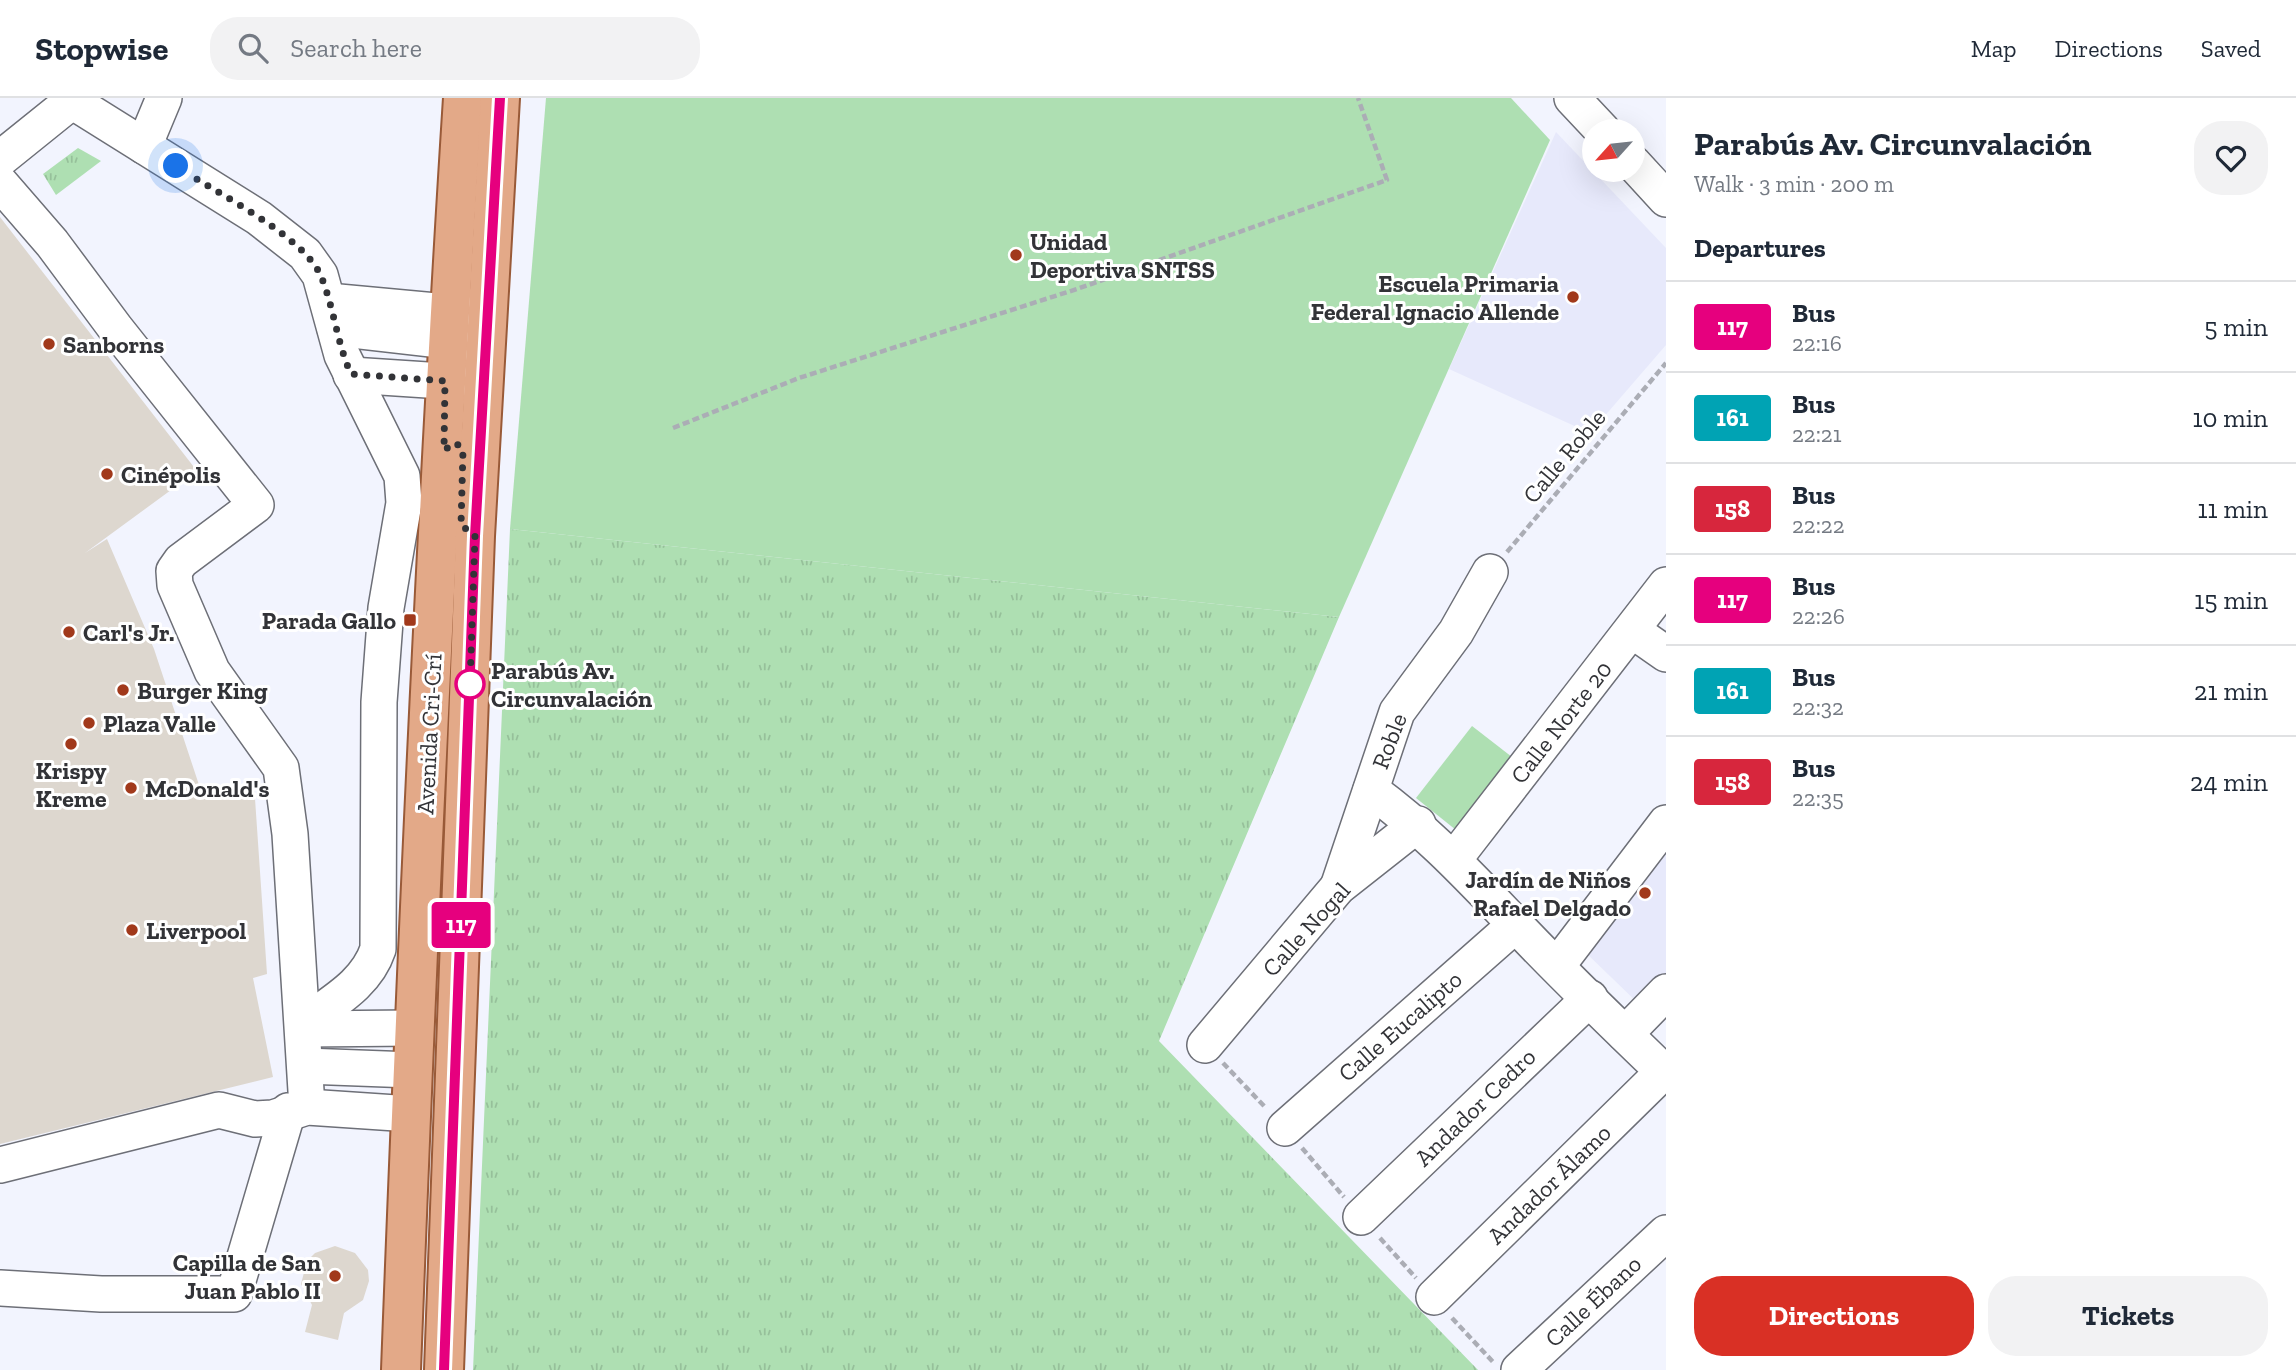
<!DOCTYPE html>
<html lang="en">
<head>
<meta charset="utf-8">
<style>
  body { margin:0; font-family:"Zilla Slab",serif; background:#f2f2f3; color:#1f2937; height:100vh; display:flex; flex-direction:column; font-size:26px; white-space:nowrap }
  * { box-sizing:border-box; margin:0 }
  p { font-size:23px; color:#747a83 }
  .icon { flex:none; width:38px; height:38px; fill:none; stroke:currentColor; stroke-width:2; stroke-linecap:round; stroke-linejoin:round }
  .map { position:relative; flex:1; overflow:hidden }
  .details { display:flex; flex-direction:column; background:#fff; width:630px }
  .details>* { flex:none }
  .badge { padding:0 14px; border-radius:5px; font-size:24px; line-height:46px }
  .needle { width:46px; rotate:243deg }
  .tools { position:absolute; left:1582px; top:21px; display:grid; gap:14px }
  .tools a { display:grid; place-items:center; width:63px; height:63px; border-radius:50%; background:#fff; box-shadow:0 7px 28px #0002; font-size:35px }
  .you { position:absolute; width:35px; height:35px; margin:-18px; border:5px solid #fff; border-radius:50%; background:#1a73e8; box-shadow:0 0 0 10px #1a73e833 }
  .map>.badge { position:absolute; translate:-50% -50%; box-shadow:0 0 0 4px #fff }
  h2 { padding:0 28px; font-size:26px; line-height:63px }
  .round { display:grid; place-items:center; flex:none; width:74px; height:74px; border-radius:28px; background:#f2f2f3 }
  .summary { display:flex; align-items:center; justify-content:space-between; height:119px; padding:0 28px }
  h1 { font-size:33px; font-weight:700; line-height:52px }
  .action { display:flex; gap:14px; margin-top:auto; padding:14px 28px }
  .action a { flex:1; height:80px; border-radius:28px; background:#d93025; color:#fff; font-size:28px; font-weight:700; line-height:80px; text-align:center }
  .action a+a { background:#f2f2f3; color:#1f2937 }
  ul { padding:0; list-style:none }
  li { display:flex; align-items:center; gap:21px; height:91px; padding:0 28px; border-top:2px solid #e0e1e3 }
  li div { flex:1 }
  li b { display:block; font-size:26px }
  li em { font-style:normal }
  li .badge { min-width:77px; font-weight:700; text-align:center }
  header { display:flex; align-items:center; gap:42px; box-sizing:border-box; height:98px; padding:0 35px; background:#fff; border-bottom:2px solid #e0e1e3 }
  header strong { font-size:33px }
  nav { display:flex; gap:38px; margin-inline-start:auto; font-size:24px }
  .search { width:490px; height:63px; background:#f2f2f3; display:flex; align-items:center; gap:18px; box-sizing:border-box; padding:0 24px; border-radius:28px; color:#747a83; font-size:26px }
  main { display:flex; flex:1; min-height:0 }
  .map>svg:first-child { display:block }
  .built { fill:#e7e9fb }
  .grass { fill:url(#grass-tufts) }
  .garden { fill:#aedfb2 }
  .building { fill:#ddd7cf }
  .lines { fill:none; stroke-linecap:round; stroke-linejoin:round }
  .minor-casing { stroke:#6d6f77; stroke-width:38 }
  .major-casing { stroke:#995a38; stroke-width:42 }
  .path { stroke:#abadb5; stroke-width:4.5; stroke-dasharray:7 3.5; stroke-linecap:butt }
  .minor { stroke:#fff; stroke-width:35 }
  .major { stroke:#e3a988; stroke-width:38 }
  .line-casing { stroke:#fff; stroke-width:16 }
  .line { stroke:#e6007e; stroke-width:10 }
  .walk { stroke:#323337; stroke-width:7; stroke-dasharray:0 12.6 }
  .poi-dot { fill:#a1391b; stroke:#fff; stroke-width:2.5 }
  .stop-dot { fill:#fff; stroke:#e6007e; stroke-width:3.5 }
  .labels { text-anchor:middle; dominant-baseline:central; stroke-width:6; stroke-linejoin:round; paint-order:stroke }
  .poi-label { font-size:24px; font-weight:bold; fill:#323337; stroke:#fff; text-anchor:start }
  .street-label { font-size:24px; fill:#323337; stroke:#fff }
  .stop-label { font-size:24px; font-weight:bold; fill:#323337; stroke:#fff; text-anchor:start }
</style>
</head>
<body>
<header>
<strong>Stopwise</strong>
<div class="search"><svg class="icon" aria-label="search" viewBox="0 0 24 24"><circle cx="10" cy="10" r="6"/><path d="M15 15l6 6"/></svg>Search here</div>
<nav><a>Map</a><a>Directions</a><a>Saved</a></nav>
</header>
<main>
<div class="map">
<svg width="1666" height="1272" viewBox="0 0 1666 1272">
  <defs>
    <pattern id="grass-tufts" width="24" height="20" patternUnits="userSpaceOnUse" patternTransform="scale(1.75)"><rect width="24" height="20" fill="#aedfb2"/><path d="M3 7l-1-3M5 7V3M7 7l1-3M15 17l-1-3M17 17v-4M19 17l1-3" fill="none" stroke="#96c09a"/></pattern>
  </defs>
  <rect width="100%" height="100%" fill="#f2f4fe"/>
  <!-- built -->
  <g class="built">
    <path d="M1556,34L1666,150V247L1590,335L1449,271Z"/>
    <path d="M1666,740V880L1640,907L1582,851Z"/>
  </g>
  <!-- grass -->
  <g class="grass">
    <path d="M78,50L101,63L56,97L43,76Z"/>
    <path d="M510,431L1339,519L1159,943L1478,1272H473Z"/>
  </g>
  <!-- garden -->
  <g class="garden">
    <path d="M546,0H1511L1550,42L1339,519L510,431Z"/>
    <path d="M1472,628L1512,659L1456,732L1416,700Z"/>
  </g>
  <!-- building -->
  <g class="building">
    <path d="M0,119L197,373L85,455L107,441L154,551L203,699L254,686L267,876L253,880L273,979L0,1046Z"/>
    <path d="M335,1148L355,1155L368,1172L369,1183L363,1202L344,1215L338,1242L305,1234L312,1207L301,1186L307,1163L315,1155Z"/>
  </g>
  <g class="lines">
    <defs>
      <g id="minor">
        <path d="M67,0L259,120L305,156L320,177L342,257L402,378L404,405L386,510L379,604L378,851C366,887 332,904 303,926"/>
        <path d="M1572,0L1603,33"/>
        <path d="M144,48L164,0"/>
        <path d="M0,61L72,3"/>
        <path d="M1633,65L1666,101"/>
        <path d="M0,85L52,145L116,231L256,407L181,463L174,473L175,487L212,573L281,670L290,736L307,1009"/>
        <path d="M328,203L479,217"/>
        <path d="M335,230L475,246"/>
        <path d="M351,277L473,285"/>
        <path d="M1633,533L1666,556"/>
        <path d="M1371,692C1428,734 1466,775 1515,826C1563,877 1615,927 1666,976"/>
        <path d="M1455,760L1666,487"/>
        <path d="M1338,789L1397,614L1456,534L1490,474"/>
        <path d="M1557,868L1666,725"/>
        <path d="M303,931L414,930"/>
        <path d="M1625,936L1666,894"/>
        <path d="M1205,947L1338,789L1418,726"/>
        <path d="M305,968L412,972"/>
        <path d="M1285,1030L1515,827"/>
        <path d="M0,1067L219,1012L255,1021L273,1020L307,1009L411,1016"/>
        <path d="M1361,1119L1590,900"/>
        <path d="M0,1190L101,1196H234L288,1013"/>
        <path d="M1434,1199L1664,973"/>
        <path d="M1519,1272L1666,1135"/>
      </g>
      <g id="major">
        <path d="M401,1272C417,848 436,424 463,0"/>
        <path d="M444,1272L475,438L500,0"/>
      </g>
    </defs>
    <!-- minor casing -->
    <use href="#minor" class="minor-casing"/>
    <!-- major casing -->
    <use href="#major" class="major-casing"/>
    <!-- path -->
    <g class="path">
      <path d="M673,330L799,280L1077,191L1387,82L1358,0"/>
      <path d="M1507,454L1666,265"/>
      <path d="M1223,965L1265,1009"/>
      <path d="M1302,1050L1344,1099"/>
      <path d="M1380,1140L1416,1180"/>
      <path d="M1452,1220L1494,1265"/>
    </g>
    <!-- minor -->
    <use href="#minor" class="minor"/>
    <!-- major -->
    <use href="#major" class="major"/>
  </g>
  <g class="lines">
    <defs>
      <path id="line" d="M444,1272L475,438L500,0"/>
    </defs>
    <!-- line casing -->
    <use href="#line" class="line-casing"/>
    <!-- line -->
    <use href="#line" class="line"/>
    <!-- walk -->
    <path class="walk" d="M176,68C214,94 303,137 321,178C334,210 337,245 351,276L445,283L444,352L456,345L463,352L461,427L475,438L470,586"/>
  </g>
  <!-- markers -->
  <g class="poi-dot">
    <circle cx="1016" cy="157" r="7"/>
    <circle cx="1573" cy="199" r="7"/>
    <circle cx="49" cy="246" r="7"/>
    <circle cx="107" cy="376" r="7"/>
    <rect x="403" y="515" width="14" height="14" rx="3.5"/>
    <circle cx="69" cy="534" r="7"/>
    <circle cx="123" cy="592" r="7"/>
    <circle cx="89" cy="625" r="7"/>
    <circle cx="71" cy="646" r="7"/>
    <circle cx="131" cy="690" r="7"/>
    <circle cx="1645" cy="795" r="7"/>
    <circle cx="132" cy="832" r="7"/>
    <circle cx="335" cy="1178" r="7"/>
  </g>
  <circle class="stop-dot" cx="470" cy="586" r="14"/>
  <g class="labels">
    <!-- poi labels -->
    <g class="poi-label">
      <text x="1030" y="143">Unidad<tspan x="1030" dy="28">Deportiva SNTSS</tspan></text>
      <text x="1559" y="185" text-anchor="end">Escuela Primaria<tspan x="1559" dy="28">Federal Ignacio Allende</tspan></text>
      <text x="63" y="246">Sanborns</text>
      <text x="121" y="376">Cinépolis</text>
      <text x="396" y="522" text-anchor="end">Parada Gallo</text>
      <text x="83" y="534">Carl's Jr.</text>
      <text x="137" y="592">Burger King</text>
      <text x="103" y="625">Plaza Valle</text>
      <text x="71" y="672" text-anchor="middle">Krispy<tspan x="71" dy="28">Kreme</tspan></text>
      <text x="145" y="690">McDonald's</text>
      <text x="1631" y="781" text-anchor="end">Jardín de Niños<tspan x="1631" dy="28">Rafael Delgado</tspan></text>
      <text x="146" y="832">Liverpool</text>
      <text x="321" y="1164" text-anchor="end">Capilla de San<tspan x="321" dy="28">Juan Pablo II</tspan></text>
    </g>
    <!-- street labels -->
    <g class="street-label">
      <text transform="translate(1564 358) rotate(-50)">Calle Roble</text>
      <text transform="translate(1561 624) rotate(-52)">Calle Norte 20</text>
      <text transform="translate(429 636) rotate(-87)">Avenida Cri-Crí</text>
      <text transform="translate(1389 643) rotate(-69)">Roble</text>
      <text transform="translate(1306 831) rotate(-48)">Calle Nogal</text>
      <text transform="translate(1400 928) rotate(-41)">Calle Eucalipto</text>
      <text transform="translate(1475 1009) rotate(-44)">Andador Cedro</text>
      <text transform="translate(1549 1086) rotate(-44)">Andador Álamo</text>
      <text transform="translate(1593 1203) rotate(-43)">Calle Ébano</text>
    </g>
    <!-- stop labels -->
    <g class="stop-label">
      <text x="491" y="572">Parabús Av.<tspan x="491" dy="28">Circunvalación</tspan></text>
    </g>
  </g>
</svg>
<div class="tools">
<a><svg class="needle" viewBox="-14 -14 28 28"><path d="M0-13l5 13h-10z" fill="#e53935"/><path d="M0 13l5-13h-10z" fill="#747a83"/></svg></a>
</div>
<div class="you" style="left:176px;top:68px"></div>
<b class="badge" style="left:461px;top:827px;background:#e6007e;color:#fff">117</b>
</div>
<section class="details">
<div class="summary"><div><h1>Parabús Av. Circunvalación</h1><p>Walk · 3 min · 200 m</p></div><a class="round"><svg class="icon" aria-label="heart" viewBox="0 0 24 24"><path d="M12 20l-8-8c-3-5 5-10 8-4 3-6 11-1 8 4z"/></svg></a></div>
<h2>Departures</h2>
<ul>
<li><span class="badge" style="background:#e6007e;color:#fff">117</span><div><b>Bus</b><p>22:16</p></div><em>5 min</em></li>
<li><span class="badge" style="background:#00a3b4;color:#fff">161</span><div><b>Bus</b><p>22:21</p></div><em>10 min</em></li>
<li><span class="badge" style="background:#d7263d;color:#fff">158</span><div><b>Bus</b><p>22:22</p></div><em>11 min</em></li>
<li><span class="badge" style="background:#e6007e;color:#fff">117</span><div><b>Bus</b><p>22:26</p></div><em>15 min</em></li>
<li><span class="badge" style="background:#00a3b4;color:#fff">161</span><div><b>Bus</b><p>22:32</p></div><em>21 min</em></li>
<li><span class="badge" style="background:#d7263d;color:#fff">158</span><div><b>Bus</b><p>22:35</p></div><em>24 min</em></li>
</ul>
<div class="action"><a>Directions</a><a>Tickets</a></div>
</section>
</main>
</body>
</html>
